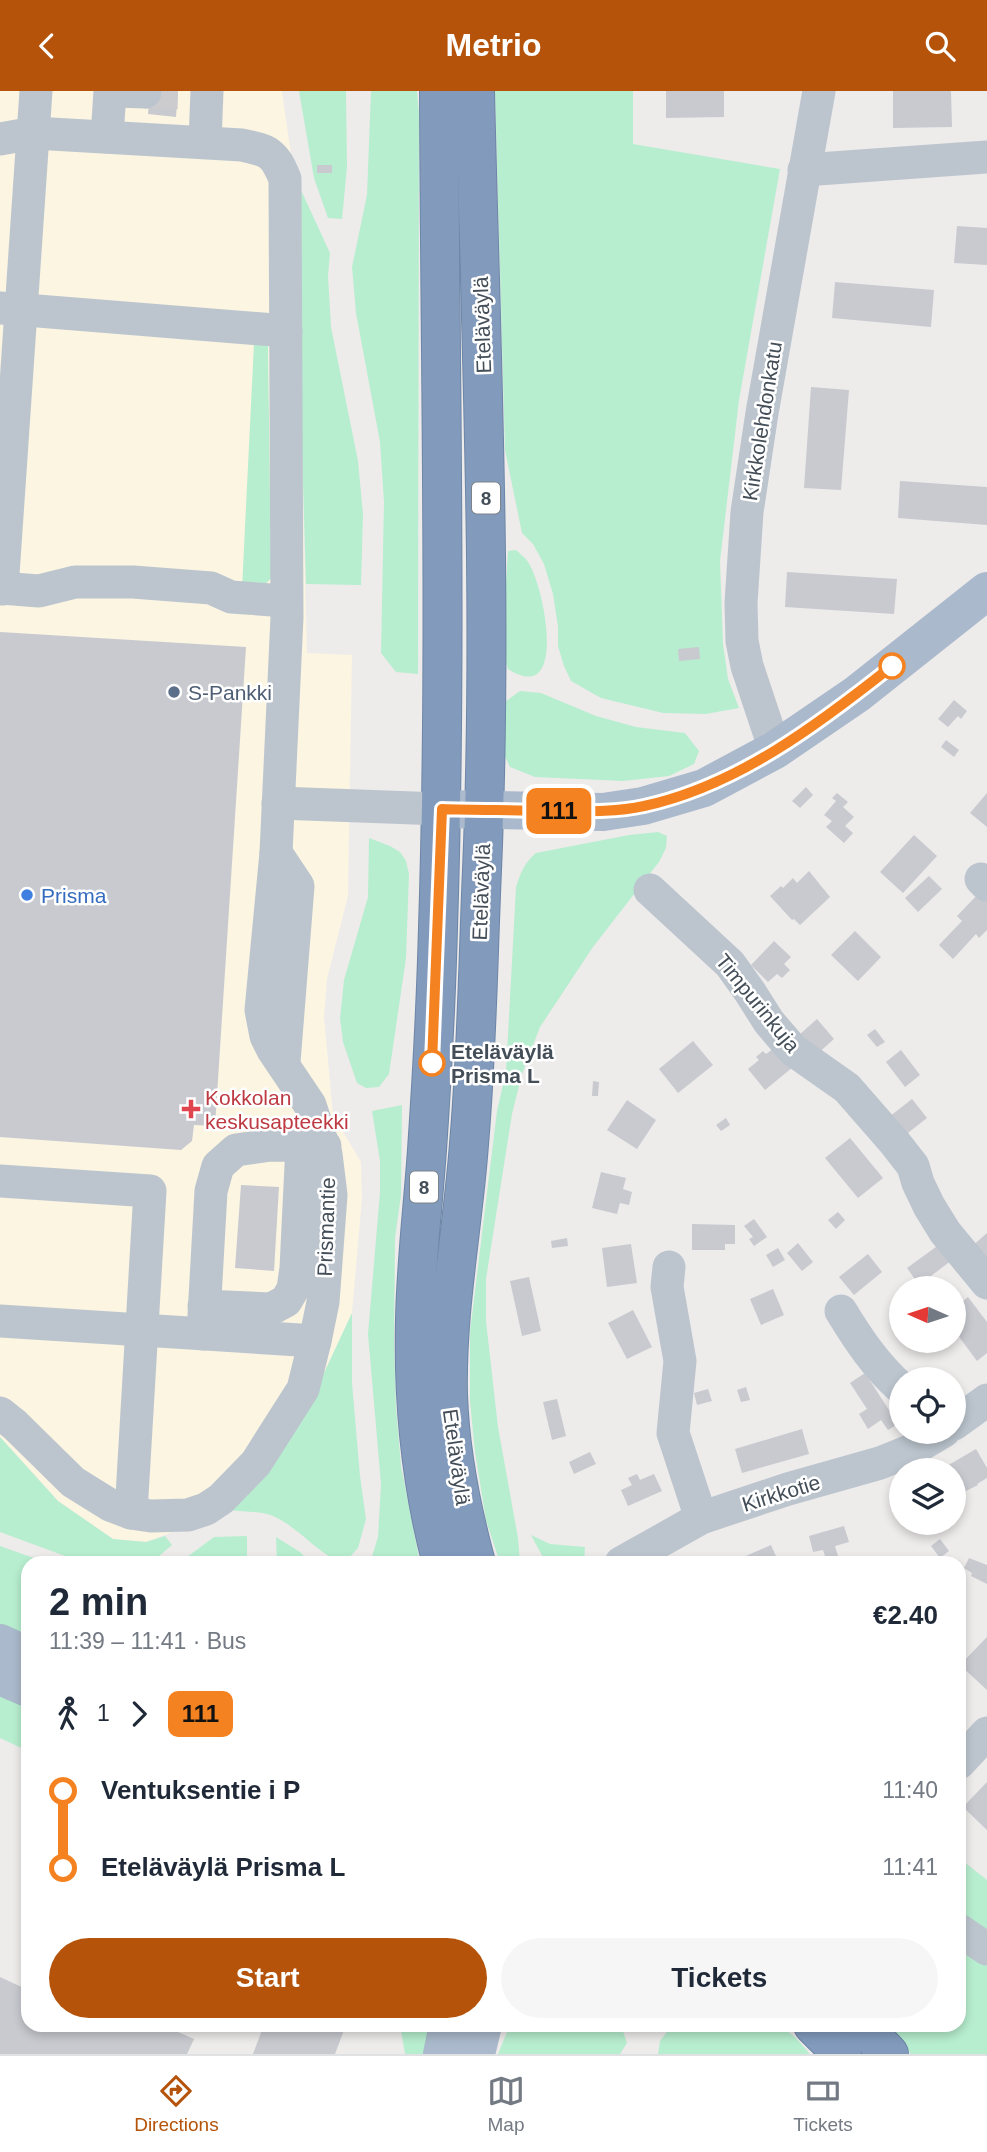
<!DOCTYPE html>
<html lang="en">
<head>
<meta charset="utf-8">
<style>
  body { margin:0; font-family:Helvetica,sans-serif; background:#f6f6f7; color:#1f2937; height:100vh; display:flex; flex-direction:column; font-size:26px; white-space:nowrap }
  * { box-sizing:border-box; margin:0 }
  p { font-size:23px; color:#747a83 }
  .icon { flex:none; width:38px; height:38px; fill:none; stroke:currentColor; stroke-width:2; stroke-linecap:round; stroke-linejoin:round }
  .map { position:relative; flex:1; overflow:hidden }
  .side { position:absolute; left:21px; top:1465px; width:945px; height:476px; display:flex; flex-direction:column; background:#fff; border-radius:21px; box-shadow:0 4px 10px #0003 }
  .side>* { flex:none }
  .badge { padding:0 14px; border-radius:10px; font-size:24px; line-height:46px }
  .needle { width:46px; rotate:273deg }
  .tools { position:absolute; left:889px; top:1185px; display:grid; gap:14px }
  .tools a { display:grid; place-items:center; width:77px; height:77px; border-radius:50%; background:#fff; box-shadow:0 4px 10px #0003; font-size:35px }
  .map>.badge { position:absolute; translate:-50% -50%; box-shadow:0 0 0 4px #fff }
  .legs { display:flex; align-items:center; gap:10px; height:77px; padding:0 28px; font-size:23px }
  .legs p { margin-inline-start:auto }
  .summary { display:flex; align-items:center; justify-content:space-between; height:119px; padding:0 28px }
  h1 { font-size:38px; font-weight:800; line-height:52px }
  .action { display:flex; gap:14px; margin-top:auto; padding:14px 28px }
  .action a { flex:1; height:80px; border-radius:42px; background:#b45309; color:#fff; font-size:28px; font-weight:800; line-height:80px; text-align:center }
  .action a+a { background:#f6f6f7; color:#1f2937 }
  ul { padding:0 28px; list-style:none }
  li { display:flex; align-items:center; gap:24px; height:77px; font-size:26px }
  li i { display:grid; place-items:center; width:10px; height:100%; margin:0 9px; background:currentColor }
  li i::after { content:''; width:18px; height:18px; margin:-9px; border:5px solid; border-radius:50%; background:#fff }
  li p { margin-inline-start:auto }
  li:first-child i { background:linear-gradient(#0000 50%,currentColor 0) }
  li:last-child i { background:linear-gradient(currentColor 50%,#0000 0) }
  header { display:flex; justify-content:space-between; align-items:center; height:91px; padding:0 28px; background:#b45309; color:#fff; font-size:32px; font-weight:800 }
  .tab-bar { display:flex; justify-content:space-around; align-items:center; height:98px; border-top:2px solid #e0e1e3; background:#fff; font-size:19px; color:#747a83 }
  .tab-bar a { display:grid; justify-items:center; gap:4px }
  .tab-bar .on { color:#b45309 }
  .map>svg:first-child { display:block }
  .commercial { fill:#fbf5e2 }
  .green { fill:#b7eecf }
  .building { fill:#c8cad0 }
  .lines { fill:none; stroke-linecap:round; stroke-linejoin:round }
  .minor-tunnel { stroke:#ccccce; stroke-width:33; stroke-dasharray:33 17; stroke-linecap:butt }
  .highway-casing { stroke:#6d86a7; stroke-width:40 }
  .minor { stroke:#bcc5ce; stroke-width:33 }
  .major { stroke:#aab9cb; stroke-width:38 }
  .highway { stroke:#829bbc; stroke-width:38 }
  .line-1-casing { stroke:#fff; stroke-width:16 }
  .line-1 { stroke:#f58220; stroke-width:10 }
  .stop-1-dot { fill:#fff; stroke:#f58220; stroke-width:3.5 }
  .service-dot { fill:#5c6f8a; stroke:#fff; stroke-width:2.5 }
  .shop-dot { fill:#3f7fe0; stroke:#fff; stroke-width:2.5 }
  .health-dot { fill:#e0444e; stroke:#fff; stroke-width:2.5 }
  .labels { text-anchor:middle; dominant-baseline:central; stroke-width:5; stroke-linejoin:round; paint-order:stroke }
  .shield { fill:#fff; stroke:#7c838a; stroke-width:2 }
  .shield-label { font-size:19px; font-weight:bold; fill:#444e58 }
  .street-label { font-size:21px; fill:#444e58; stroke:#fff }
  .service-label { font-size:21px; fill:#4e5e75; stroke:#fff; text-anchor:start }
  .shop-label { font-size:21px; fill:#366cbe; stroke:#fff; text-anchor:start }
  .stop-label { font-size:21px; font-weight:bold; fill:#444e58; stroke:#fff; text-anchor:start }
  .health-label { font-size:21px; fill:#be3a42; stroke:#fff; text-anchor:start }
</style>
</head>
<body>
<header><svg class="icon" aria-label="back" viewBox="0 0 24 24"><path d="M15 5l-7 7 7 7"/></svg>Metrio<svg class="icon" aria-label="search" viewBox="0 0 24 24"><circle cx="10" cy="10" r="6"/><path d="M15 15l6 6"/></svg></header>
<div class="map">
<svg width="987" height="1963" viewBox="0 0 987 1963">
  <rect width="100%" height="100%" fill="#eeebeb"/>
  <!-- commercial -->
  <path class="commercial" d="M0,0H282L294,84L307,562L352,564L348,805L327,888L324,926L333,1024L361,1071L362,1107L352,1222L323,1284L229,1419L146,1451L113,1448L58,1410L0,1346Z"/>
  <!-- green -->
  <g class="green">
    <path d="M299,0H346L347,76L342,128L328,127L314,87Z"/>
    <path d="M371,0H417L419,23L418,583L396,581L381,562L384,411L380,351L356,222L352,176L367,104Z"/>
    <path d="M495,0H633V53L780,78L739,309L720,470L723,553L728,588L739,617L706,623L663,622L601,607L571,590L564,575L558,555V536L553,503L544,473L533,453L522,442L505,359Z"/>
    <path d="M294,84L330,162L328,185L331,236L358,370L363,423L361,494L306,493Z"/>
    <path d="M254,252L268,253L271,487L264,495L242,498Z"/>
    <path d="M516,459C520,463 525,466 528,471C544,494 569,617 508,578L502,559L508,460Z"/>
    <path d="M520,600L541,602L596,625L636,636L685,642L699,660L694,673L669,685L623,690L535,686L510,676L497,649L498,616Z"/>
    <path d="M658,741L667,745L666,757L659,771L593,856L540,936L522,983L512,1023L486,1188V1230L498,1336L518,1447L520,1472H500L486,1429L475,1361L470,1310V1241L497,1020L506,981L516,796C521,781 524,772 536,762L629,744Z"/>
    <path d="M369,747L390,755L400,761L406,770L409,783L406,867L389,983L379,996L366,997L357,992L343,951L340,927L344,889L368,806Z"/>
    <path d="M402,1014L401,1104L395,1147L394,1252L396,1317L401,1375L420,1472H370L378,1446L381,1393L368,1243L380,1101V1070L372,1020Z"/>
    <path d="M352,1222V1292L360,1385L366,1428L358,1457L349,1467L338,1470C314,1459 298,1436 273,1425C261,1420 243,1421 229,1419L323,1284Z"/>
    <path d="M0,1346L58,1410L113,1448L146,1451L165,1445L172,1454L151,1472H84L0,1441Z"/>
    <path d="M531,1444L550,1453L585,1456L584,1472H546Z"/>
    <path d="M247,1445V1472H179L214,1446Z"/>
    <path d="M276,1446L300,1461L310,1472H277Z"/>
    <path d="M0,1455L48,1472H28V1549L0,1535Z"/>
    <path d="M0,1599L28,1615V1660L0,1647Z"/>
    <path d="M959,1767L987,1789V1839L959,1821Z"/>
    <path d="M959,1851L987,1869V1963H911L885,1934H959Z"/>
    <path d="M400,1934H434L429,1963H405Z"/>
    <path d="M510,1934H621L627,1952L620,1963H498Z"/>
    <path d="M672,1934H780L796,1947L810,1963H658L660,1950Z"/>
  </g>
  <!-- building -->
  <g class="building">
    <path d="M150,0H178L176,26L148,23Z"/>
    <path d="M666,0H724V26L666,27Z"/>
    <path d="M893,0H951L952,36L893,37Z"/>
    <rect x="317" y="74" width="15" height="8"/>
    <path d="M957,135L987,137V174L954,172Z"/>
    <path d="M835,191L934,199L931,236L832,227Z"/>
    <path d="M811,296L849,299L841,399L804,397Z"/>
    <path d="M900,390L987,396V434L898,427Z"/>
    <path d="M787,481L897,488L894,523L785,516Z"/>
    <path d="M0,541L246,556L215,1035L194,1034L192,1050L181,1059L0,1046Z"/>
    <path d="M699,556L700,568L679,570L678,558Z"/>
    <path d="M954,609L967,620L961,628L958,625L948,636L938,628Z"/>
    <path d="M946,649L959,659L954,666L941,656Z"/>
    <path d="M806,696L813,704L800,717L792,710Z"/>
    <path d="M837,702L848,711L843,716L854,726L845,735L853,742L844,752L826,736L832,730L824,724L836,710L832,707Z"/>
    <path d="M987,702V736L970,722Z"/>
    <path d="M914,744L937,765L903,802L880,781Z"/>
    <path d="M809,780L830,806L800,834L794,828L792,829L770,805L781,795L783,797L793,787L797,792Z"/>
    <path d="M929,785L942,798L918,821L905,807Z"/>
    <path d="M981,800L987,806V839L979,847L976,843L953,868L939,854L962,830L957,825Z"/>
    <path d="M855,840L881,866L858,890L831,864Z"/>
    <path d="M774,850L791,866L784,873L790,879L782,887L777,883L768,891L751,874Z"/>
    <path d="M817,928L834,948L816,964L799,944Z"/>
    <path d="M875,938L885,951L877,956L867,944Z"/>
    <path d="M693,950L713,974L678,1002L659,978Z"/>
    <path d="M777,955L793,976L765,999L748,978L759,969L756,966L763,960L766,963Z"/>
    <path d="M901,959L920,984L905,996L886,971Z"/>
    <path d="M593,990L599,991L598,1005H592Z"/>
    <path d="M912,1008L927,1027L904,1045L889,1026Z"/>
    <path d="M627,1009L656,1029L637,1058L607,1039Z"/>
    <path d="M726,1027L730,1034L721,1040L716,1034Z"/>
    <path d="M850,1047L883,1087L858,1107L825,1067Z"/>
    <path d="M601,1081L626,1087L623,1098L632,1101L629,1114L620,1112L617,1123L592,1117Z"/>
    <path d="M241,1094L279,1096L274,1180L235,1177Z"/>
    <path d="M838,1121L845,1129L836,1138L828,1129Z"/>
    <path d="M754,1128L767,1146L754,1155L749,1148L753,1146L744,1135Z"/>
    <path d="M692,1133L735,1134V1153H725V1159H692Z"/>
    <path d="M987,1142V1177L970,1157Z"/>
    <path d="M567,1147L568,1155L552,1157L551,1150Z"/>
    <path d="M798,1152L813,1171L802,1180L787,1162Z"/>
    <path d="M631,1153L637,1192L607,1196L602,1157Z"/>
    <path d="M940,1153L952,1169L919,1194L907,1177Z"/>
    <path d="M778,1157L785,1169L773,1176L766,1164Z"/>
    <path d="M868,1163L882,1181L854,1204L839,1186Z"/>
    <path d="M529,1186L541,1240L522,1245L510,1190Z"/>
    <path d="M773,1198L784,1224L761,1234L750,1208Z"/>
    <path d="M968,1206L987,1231V1262L977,1270L954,1239V1217Z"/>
    <path d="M633,1219L652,1256L627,1268L608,1232Z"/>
    <path d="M865,1282L898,1333L888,1339L881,1329L868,1338L859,1323L867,1318L850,1292Z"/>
    <path d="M746,1296L750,1309L741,1311L737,1299Z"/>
    <path d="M708,1298L712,1310L697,1314L694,1302Z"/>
    <path d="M557,1308L566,1345L552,1349L543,1311Z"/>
    <path d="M802,1338L809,1363L742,1382L735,1358Z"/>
    <path d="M976,1358L987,1377V1387L977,1393L978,1394L954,1406V1379H940Z"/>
    <path d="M590,1361L596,1373L574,1383L569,1371Z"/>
    <path d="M637,1383L640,1389L654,1383L662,1400L628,1415L621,1399L632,1394L628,1387Z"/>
    <path d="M844,1435L849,1451L835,1455L838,1465L826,1468L823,1459L813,1461L809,1445Z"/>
    <path d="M940,1448L949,1460L940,1467L931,1455Z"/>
    <path d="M771,1454L779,1472H730Z"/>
    <path d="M969,1467L987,1474V1493L971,1485L972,1482L964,1477Z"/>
    <path d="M987,1546V1599L960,1574Z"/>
    <path d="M987,1691V1739L963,1716Z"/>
    <path d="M0,1886L28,1899V1934H162L194,1948L187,1963H0Z"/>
    <path d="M264,1934H346L335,1963H253Z"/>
  </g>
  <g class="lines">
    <!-- minor-tunnel -->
    <path class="minor-tunnel" d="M145,1L183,2"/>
    <defs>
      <g id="highway">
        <path d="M439,0C440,279 447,558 438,837C436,911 432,986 427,1059C423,1116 416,1173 415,1229C413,1311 421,1393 442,1472"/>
        <path d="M475,0C481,259 493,519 482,779C478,870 477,961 469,1053C463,1136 446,1219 448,1304C450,1360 461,1417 476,1472"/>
        <path d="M813,1934L842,1963"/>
        <path d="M862,1934L889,1963"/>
      </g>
    </defs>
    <!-- highway casing -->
    <use href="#highway" class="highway-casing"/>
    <!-- minor -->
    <g class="minor">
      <path d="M116,0L145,1"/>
      <path d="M107,46L110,0"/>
      <path d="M0,48L34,42L242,54C269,60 274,61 285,88L287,526L276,762L261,919L266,945L273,959L310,1014L326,1063L331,1104L323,1211L315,1250L303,1298L256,1372L221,1408L206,1418L188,1424L151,1425L131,1422L110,1414L73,1391L15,1334L0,1322"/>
      <path d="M205,51L207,0"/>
      <path d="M804,79L987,66"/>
      <path d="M0,217L286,240"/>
      <path d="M0,497L39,500L75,491H133L211,497L231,506L286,510"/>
      <path d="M2,498L36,0"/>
      <path d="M775,659L747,575L742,550L741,512L747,421L762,322L819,0"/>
      <path d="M278,712L441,718"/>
      <path d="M276,762L298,795L284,971"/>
      <path d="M981,788L987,794"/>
      <path d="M650,799L730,873L750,901L769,931L793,959L847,997L895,1052L913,1075L918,1092L929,1115L945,1141L987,1192"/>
      <path d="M0,1090L150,1100L131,1422"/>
      <path d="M669,1176L667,1196L680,1270L673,1342L701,1427"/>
      <path d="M204,1215L271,1218L286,1210L293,1198L296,1177L302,1054"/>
      <path d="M841,1220C858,1248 876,1275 901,1297"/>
      <path d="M0,1230L315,1250"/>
      <path d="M203,1243L211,1100L218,1075L236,1059L271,1054L325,1055"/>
      <path d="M954,1333L987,1309"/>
      <path d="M621,1472L701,1427L788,1398L880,1372L912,1359L944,1340"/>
      <path d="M959,1672L987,1642"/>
      <path d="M959,1839L987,1858"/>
    </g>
    <!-- major -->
    <g class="major">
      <path d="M441,718L603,721L643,715L704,697L775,659L857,603L987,500"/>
      <path d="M0,1552L28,1565"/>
      <path d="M0,1585L28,1597"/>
      <path d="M442,1963L448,1934"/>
      <path d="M476,1963L483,1934"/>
    </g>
    <!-- highway -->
    <use href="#highway" class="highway"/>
  </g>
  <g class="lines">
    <defs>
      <path id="line-1" d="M432,972L442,718C477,719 513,719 548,720C580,720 612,722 644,715C737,695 819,633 892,575"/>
    </defs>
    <!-- line-1 casing -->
    <use href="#line-1" class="line-1-casing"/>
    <!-- line-1 -->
    <use href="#line-1" class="line-1"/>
  </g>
  <!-- markers -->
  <g class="stop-1-dot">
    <circle cx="892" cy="575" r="12"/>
    <circle cx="432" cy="972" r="12"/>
  </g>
  <circle class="service-dot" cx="174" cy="601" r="7"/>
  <circle class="shop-dot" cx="27" cy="804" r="7"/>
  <path class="health-dot" d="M187.5 1007.5h7v7h7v7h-7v7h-7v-7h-7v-7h7z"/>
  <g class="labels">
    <!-- shield labels -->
    <g class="shield">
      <rect x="472" y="391.5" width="28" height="31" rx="5"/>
      <rect x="410" y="1080.5" width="28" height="31" rx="5"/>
    </g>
    <g class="shield-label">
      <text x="486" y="407">8</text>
      <text x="424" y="1096">8</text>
    </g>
    <!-- street labels -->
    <g class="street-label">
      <text transform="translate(482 234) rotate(-92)">Eteläväylä</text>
      <text transform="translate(762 330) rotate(-81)">Kirkkolehdonkatu</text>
      <text transform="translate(481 801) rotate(-88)">Eteläväylä</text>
      <text transform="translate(758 912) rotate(51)">Timpurinkuja</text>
      <text transform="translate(326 1136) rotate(-88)">Prismantie</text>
      <text transform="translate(457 1366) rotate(82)">Eteläväylä</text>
      <text transform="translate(781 1402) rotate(-17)">Kirkkotie</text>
    </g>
    <!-- service labels -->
    <g class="service-label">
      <text x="188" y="601">S-Pankki</text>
    </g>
    <!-- shop labels -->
    <g class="shop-label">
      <text x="41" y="804">Prisma</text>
    </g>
    <!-- stop labels -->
    <g class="stop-label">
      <text x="451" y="960">Eteläväylä<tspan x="451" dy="24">Prisma L</tspan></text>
    </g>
    <!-- health labels -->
    <g class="health-label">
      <text x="205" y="1006">Kokkolan<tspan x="205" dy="24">keskusapteekki</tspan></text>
    </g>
  </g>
</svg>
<div class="tools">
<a><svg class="needle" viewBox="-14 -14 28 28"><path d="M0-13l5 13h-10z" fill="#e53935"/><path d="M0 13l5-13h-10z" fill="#747a83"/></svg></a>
<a><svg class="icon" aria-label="locate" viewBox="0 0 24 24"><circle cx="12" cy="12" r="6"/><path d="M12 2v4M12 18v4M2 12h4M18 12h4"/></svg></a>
<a><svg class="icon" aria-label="layers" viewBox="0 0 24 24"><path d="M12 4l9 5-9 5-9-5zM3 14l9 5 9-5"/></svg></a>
</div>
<b class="badge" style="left:559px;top:720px;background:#f58220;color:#111">111</b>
<section class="side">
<div class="summary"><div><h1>2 min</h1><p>11:39 – 11:41 · Bus</p></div><b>€2.40</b></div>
<div class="legs"><svg class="icon" aria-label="walk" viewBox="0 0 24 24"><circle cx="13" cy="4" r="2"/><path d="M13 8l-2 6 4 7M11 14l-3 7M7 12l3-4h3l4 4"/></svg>1<svg class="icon" aria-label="forward" viewBox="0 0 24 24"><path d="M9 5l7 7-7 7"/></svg><b class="badge" style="background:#f58220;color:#111">111</b></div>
<ul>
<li><i style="color:#f58220"></i><b>Ventuksentie i P</b><p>11:40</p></li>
<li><i style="color:#f58220"></i><b>Eteläväylä Prisma L</b><p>11:41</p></li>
</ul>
<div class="action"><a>Start</a><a>Tickets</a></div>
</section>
</div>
<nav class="tab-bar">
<a class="on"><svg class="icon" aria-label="directions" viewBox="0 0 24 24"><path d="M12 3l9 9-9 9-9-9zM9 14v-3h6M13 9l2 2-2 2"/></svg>Directions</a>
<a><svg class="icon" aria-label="map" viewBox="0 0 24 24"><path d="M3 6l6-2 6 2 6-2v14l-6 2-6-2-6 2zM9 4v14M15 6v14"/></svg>Map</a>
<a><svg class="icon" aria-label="tickets" viewBox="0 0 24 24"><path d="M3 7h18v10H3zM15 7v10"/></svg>Tickets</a>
</nav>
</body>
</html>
